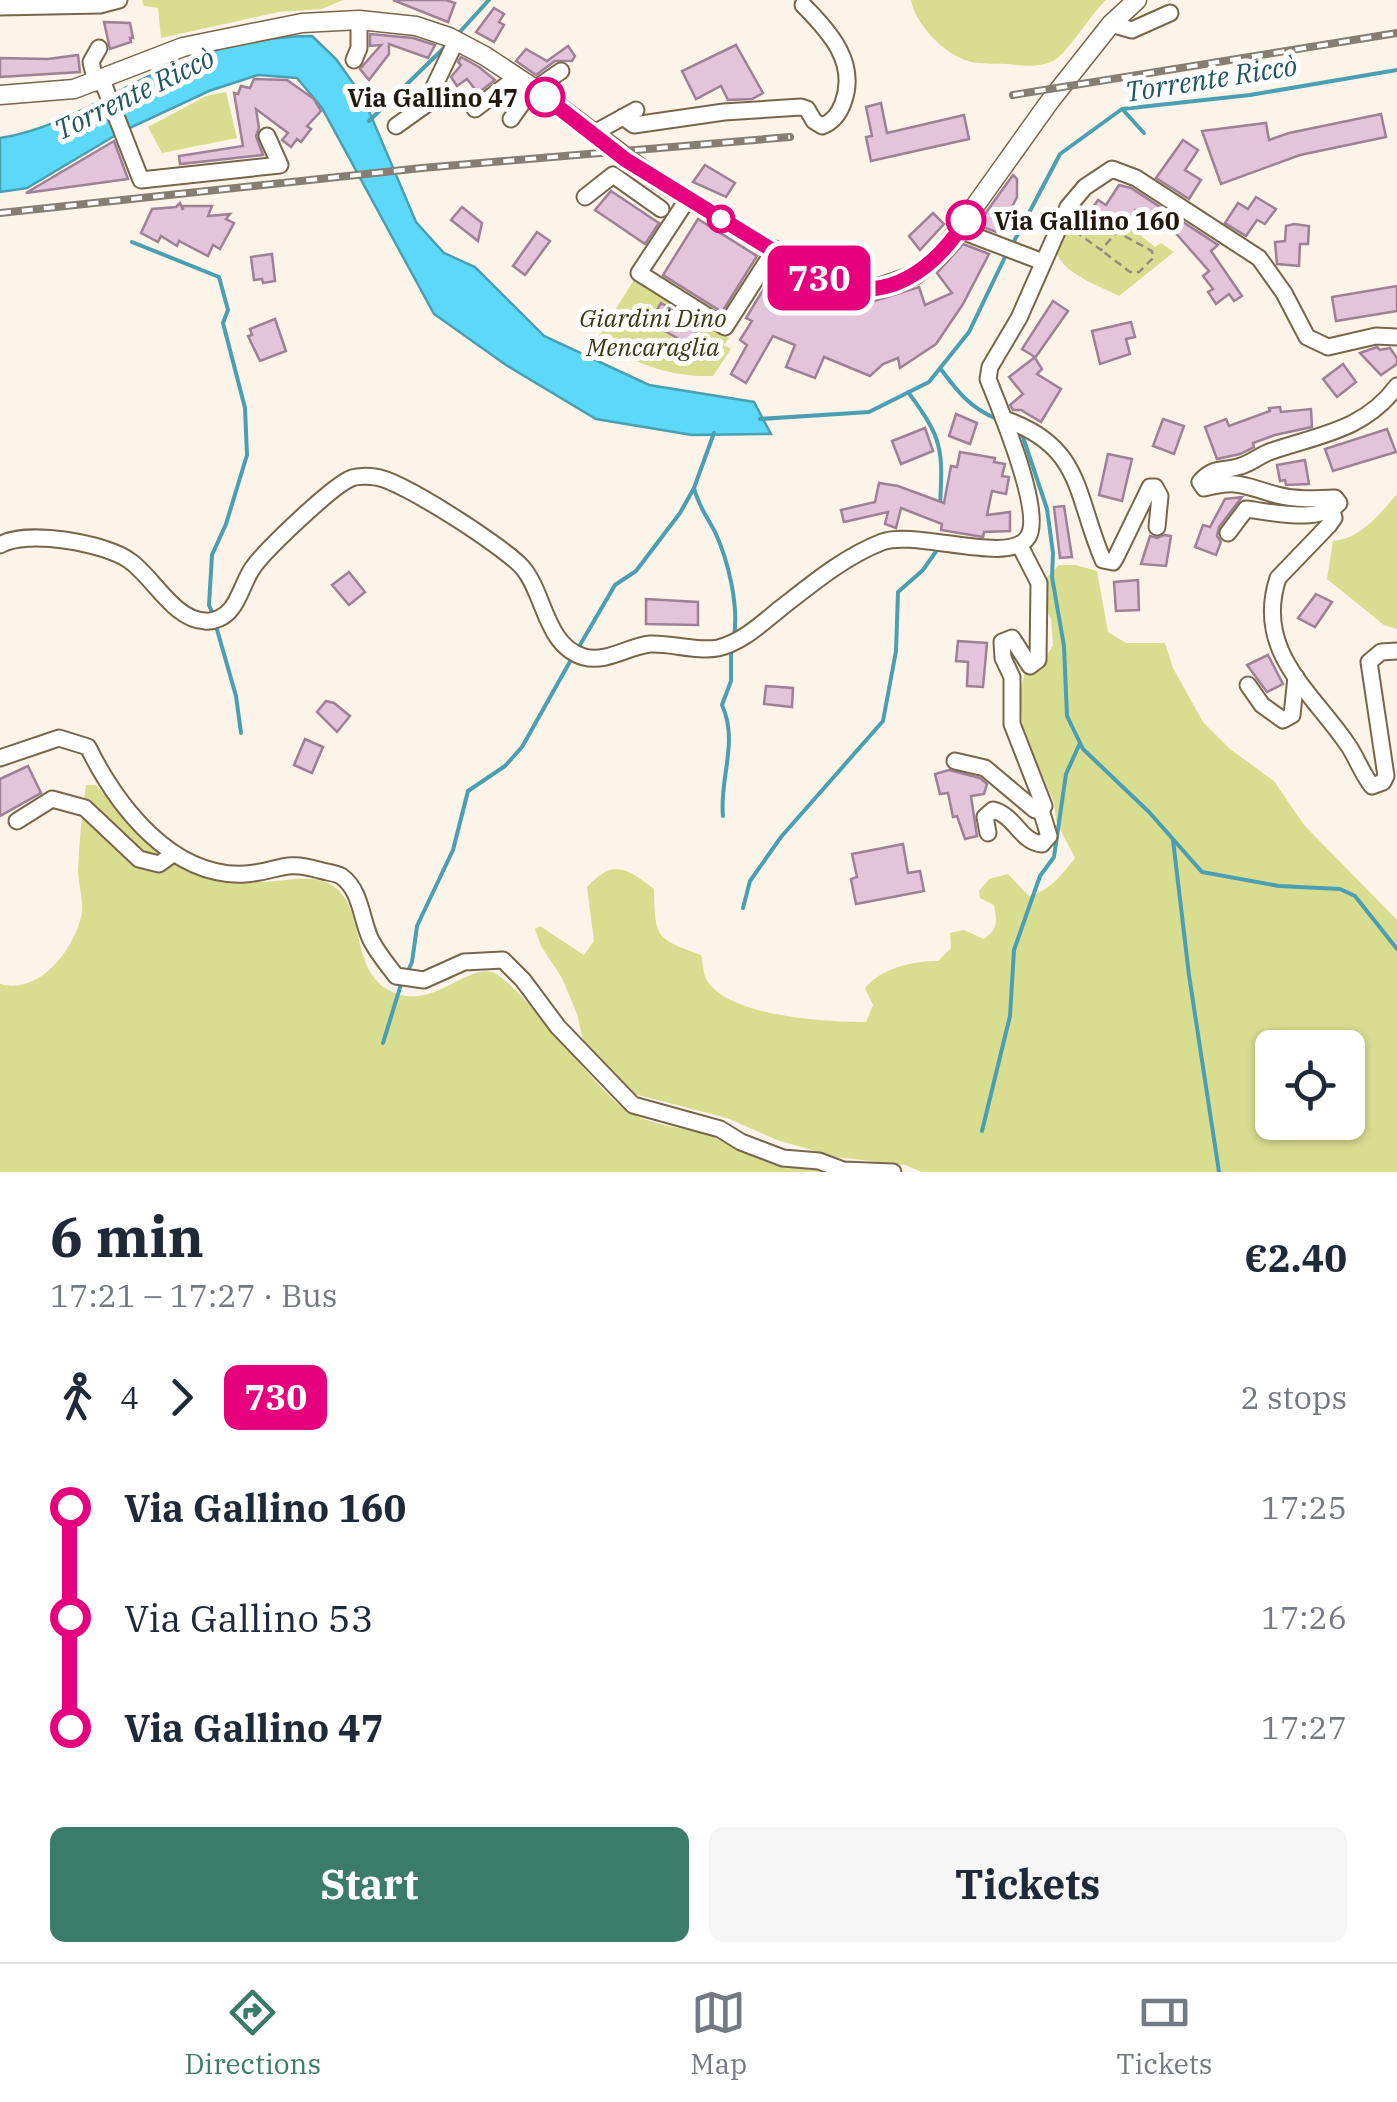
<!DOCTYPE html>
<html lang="en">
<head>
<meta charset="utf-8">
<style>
  body { margin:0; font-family:"IBM Plex Serif",serif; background:#f6f6f7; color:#1f2937; height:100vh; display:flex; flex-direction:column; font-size:38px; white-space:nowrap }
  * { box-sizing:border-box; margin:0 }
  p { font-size:32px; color:#747a83 }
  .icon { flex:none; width:55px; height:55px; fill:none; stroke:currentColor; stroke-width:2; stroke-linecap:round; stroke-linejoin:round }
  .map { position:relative; height:1172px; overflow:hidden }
  .panel { display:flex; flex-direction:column; background:#fff; flex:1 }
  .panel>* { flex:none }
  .badge { padding:0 20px; border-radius:15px; font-size:35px; line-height:65px }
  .fabs { position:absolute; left:1255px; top:1030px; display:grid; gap:20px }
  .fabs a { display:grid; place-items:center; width:110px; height:110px; border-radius:15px; background:#fff; box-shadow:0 2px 8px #0004; font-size:50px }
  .map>.badge { position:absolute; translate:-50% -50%; box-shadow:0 0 0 5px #fff }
  .legs { display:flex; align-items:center; gap:15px; height:110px; padding:0 50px; font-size:32px }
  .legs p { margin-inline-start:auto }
  .overview { display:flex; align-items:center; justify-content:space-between; height:170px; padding:0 50px }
  h1 { font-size:55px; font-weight:700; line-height:75px }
  .primary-button { display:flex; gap:20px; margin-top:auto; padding:20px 50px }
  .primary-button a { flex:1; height:115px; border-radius:15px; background:#3b7b69; color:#fff; font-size:40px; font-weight:700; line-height:115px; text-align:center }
  .primary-button a+a { background:#f6f6f7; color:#1f2937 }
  ul { padding:0 50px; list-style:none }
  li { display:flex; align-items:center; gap:35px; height:110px; font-size:38px }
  li i { display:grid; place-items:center; width:15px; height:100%; margin:0 12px; background:currentColor }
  li i::after { content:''; width:25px; height:25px; margin:-12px; border:8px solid; border-radius:50%; background:#fff }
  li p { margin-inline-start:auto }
  li:first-child i { background:linear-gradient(#0000 50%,currentColor 0) }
  li:last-child i { background:linear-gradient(currentColor 50%,#0000 0) }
  .tabs { display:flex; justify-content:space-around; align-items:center; height:140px; border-top:2px solid #e0e1e3; background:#fff; font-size:28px; color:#747a83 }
  .tabs a { display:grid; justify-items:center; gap:5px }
  .tabs .selected { color:#3b7b69 }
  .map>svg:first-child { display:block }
  .green { fill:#d9dd90; fill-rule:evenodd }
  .water { fill:#5cd8f8; stroke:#4a9fb2; stroke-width:2.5 }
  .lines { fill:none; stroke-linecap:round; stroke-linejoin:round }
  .stream { stroke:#4a9fb2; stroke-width:4 }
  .building { fill:#e3c4db; stroke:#9e8196; stroke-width:2.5 }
  .minor-casing { stroke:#78664b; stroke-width:19 }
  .major-casing { stroke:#78664b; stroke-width:21 }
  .path { stroke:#958d82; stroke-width:2.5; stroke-dasharray:8 5; stroke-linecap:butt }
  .minor { stroke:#fff; stroke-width:15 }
  .major { stroke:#fff; stroke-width:18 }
  .rail-casing { stroke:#867e72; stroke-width:8 }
  .rail { stroke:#fff; stroke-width:4; stroke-dasharray:11; stroke-linecap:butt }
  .line-1-casing { stroke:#fff; stroke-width:22 }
  .line-1 { stroke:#e6007e; stroke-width:15 }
  .stop-1-dot { fill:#fff; stroke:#e6007e; stroke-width:5 }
  .labels { text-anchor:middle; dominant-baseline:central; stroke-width:10; stroke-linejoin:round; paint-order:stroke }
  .stop-label { font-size:25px; font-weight:bold; fill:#21190e; stroke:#fff; text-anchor:end }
  .park-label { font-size:25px; font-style:italic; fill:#393a12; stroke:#fff }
  .water-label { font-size:28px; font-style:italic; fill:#225663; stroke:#fff }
</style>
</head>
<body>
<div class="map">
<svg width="1397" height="1172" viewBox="0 0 1397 1172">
  <rect width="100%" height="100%" fill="#fcf4e8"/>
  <!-- green -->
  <g class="green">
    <path d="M142,0H343L322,9L279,12L161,38L158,8L144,6Z"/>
    <path d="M911,0H1106C1090,15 1069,51 1055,60C1041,68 1023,66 1008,64C996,63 980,65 968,61C944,54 915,24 911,0Z"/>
    <path d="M226,92L237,138L162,153L148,127L206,96Z"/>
    <path d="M1080,210L1112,229L1120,219L1155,247L1161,243L1174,252L1119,296C1098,285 1059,273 1055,247Z"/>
    <path d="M634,280L729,338L724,345L731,349L713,376C664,377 638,362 595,342Z"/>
    <path d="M1397,494V629L1384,625L1327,579L1333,541C1360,539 1380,514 1397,494Z"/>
    <path d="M1059,565H1076L1097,571L1108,632L1126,643H1165L1173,668L1203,722L1230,749L1274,781L1304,825L1397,920V1172H922L905,1165L836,1157L777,1140L727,1118L634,1094L600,1065L584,1044L577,1014L562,978L541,946L535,929L540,926L584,955L594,941L587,887C614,858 626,868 654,889C655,939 656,938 701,955C703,962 703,973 706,979C727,1017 828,1022 866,1022L873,1005L865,988C882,968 912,961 938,961L951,948L950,933L964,930L984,939C998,929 997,922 994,905L980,898L979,891L989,879L1008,874L1029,896C1050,891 1062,874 1075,858L1056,821L1054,802L1023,733L1020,690L1025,673L1038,671L1053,645L1051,618L1044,608L1046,578ZM1272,1048H1348V1122H1272Z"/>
    <path d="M86,785H96C148,845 176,889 263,882C284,881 310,874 330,884C366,904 350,964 385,988C428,1016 465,964 492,972C517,980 590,1083 622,1107C646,1126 680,1126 708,1135C731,1143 753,1160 777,1164C795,1167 812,1167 829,1172H0V984C39,995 73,951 81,917C85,903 78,885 78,870C79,842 82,813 86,785Z"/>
  </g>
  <!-- water -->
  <path class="water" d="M312,36L336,59L363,97L416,222L444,253L475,267L544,336L649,385L754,402L771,434L692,435L596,419L506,365L434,314L322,108L297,78L258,75L209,91L121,132L27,188L0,192V138C66,128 121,84 184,61C223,46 270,36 312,36Z"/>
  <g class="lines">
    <!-- stream -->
    <g class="stream">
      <path d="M458,34L489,0"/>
      <path d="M1124,111L1144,133"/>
      <path d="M369,121L448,44"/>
      <path d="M132,242L219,277L228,310L223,323L245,408L247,455L226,524L212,555L209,605L214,617"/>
      <path d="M1011,247L1060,154L1122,109L1250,95L1397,70"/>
      <path d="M940,368C957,391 970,408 997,419"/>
      <path d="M908,392C943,439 943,449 940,506"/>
      <path d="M760,419L869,412L929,382L969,332L1006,255"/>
      <path d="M1022,434L1047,509L1053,553L1052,577L1064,646L1067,716L1083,749L1149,812L1202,872L1279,886L1340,889L1355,896L1397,949"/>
      <path d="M694,488C698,505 707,517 715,532C728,560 739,605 734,636"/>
      <path d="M216,626L236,696L241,733"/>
      <path d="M577,650L615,585L636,571L680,513L694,488L714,433"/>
      <path d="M723,816C719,779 739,742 722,705L731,681V650"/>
      <path d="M1173,840L1189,975L1219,1172"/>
      <path d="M743,908L750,881L781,837L883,721L896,651L898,592L923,570L937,550"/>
      <path d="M407,973L412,962L417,926L453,850L468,791L505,766L522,747L572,658"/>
      <path d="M383,1043L402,981"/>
      <path d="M982,1131L1010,1016L1014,950L1040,876L1054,857L1066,774L1080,743"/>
    </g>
  </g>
  <!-- building -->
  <g class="building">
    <path d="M393,0H446L455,3L448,22Z"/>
    <path d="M494,8L504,14L499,22L504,25L494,42L476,32Z"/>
    <path d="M104,22L130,23L133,38H130L131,42L110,49Z"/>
    <path d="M370,34L413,38L435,45L428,58L389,44V54L369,80L360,69L381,45L370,46Z"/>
    <path d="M736,45L763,93L752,99L728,100L721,86L696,99L682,71Z"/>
    <path d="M568,46L575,56L572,61H555L536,75L516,61L526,49L547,61Z"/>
    <path d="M78,55L80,72L0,77V58L48,59Z"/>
    <path d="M461,57L479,67L495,80L478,93L467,79L457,86L451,77L461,65L458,62Z"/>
    <path d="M254,79L287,80L314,99L321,111L307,126L311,129L301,142L297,139L291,147L282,140L288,133L256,109L259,128L256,136L263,155L180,164L179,156L243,146L234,93L238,94L241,86L250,88Z"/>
    <path d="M881,103L887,133L964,115L969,139L871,161L866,137L872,136L866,107Z"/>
    <path d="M1381,114L1386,137L1300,155L1221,184L1202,131L1266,123L1269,140L1289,133Z"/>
    <path d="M1183,140L1198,150L1185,170L1201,180L1189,199L1156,178Z"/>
    <path d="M114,141L128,179L26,193Z"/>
    <path d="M705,165L735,183L726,197L693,182Z"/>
    <path d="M1013,175L1017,179V197L999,233L977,225Z"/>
    <path d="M1119,185L1131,188L1218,245L1211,251L1242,296L1234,301L1229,294L1216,304L1208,292L1213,289L1203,276L1209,271L1165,221L1159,229L1135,210L1128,221L1118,214L1110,227L1089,213L1098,200L1106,205Z"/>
    <path d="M611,191L659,223L645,244L595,210Z"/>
    <path d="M1256,197L1276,209L1265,224L1257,220L1246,236L1225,223L1238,203L1248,209Z"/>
    <path d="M180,203L183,210V206H212L208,216L230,214L226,219L234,223L220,249L213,245L208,256L179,241L177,246L161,236L158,242L141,233L152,209L176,207Z"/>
    <path d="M462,207L482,223L478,241L451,220Z"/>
    <path d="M933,213L944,224L920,250L909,236Z"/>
    <path d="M698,219L757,256L722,312L663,275Z"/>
    <path d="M1294,224L1309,226L1308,244H1300L1299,266L1277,264L1275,242L1285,241L1286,226Z"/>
    <path d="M537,232L550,241L525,275L513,266Z"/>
    <path d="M963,244L989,254L963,304L936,344L900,368L898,358L883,364L870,376L824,357L815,378L786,367L795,345L773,336L746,383L731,374L747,345L740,340L752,321L746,318L777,267L813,289L810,295L855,307L919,287L925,305L952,293L937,273Z"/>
    <path d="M272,254L275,281L263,283L262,279L254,280L251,257Z"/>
    <path d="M1397,286V311L1336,321L1332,297Z"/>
    <path d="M1053,301L1068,311L1035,358L1042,369L1037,374L1061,389L1041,422L1021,410H1013L1010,405L1023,394L1009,377L1035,357L1022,349Z"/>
    <path d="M661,303L700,327L696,333L701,336L694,348L650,322Z"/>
    <path d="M275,319L286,351L260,361L248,336L252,335L250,329Z"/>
    <path d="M1131,322L1135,337L1126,339L1130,354L1100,364L1092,331Z"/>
    <path d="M1377,347L1380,350L1390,348L1397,358V364L1381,375L1360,353Z"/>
    <path d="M1343,364L1356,382L1337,397L1323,379Z"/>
    <path d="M1280,407L1281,412L1311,409L1312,427L1275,435L1253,443L1254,447L1240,454L1217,459L1205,427L1226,419L1229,426L1270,411L1269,408Z"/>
    <path d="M956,414L977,423L970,444L949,436Z"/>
    <path d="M1163,419L1184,426L1174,454L1153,446Z"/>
    <path d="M925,428L933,451L901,464L892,441Z"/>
    <path d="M1387,429L1396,452L1333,471L1325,449Z"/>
    <path d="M960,452L995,458L994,462L1005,464L1002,476L1009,477L1006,494L992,491L987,515L1010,512V531L984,532L983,537L941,530L942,524L901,508L896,528L885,524L888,512L844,522L841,510L875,502L879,483L898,486L944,503L951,466L957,467Z"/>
    <path d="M1108,454L1132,459L1122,501L1099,495Z"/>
    <path d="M1305,460L1309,484L1286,485L1285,480L1280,481L1277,465Z"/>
    <path d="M1242,497L1219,527L1217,536L1221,542L1216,555L1195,547L1203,525L1210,527L1225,499Z"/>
    <path d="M1064,506L1072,557L1060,558L1054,507Z"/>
    <path d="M1164,535L1171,536L1166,566L1141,564L1150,536L1157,538Z"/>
    <path d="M349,572L365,592L349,605L332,585Z"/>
    <path d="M1138,580L1139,610L1116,611L1114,582Z"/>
    <path d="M1316,594L1332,602L1315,627L1298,618Z"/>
    <path d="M646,599L698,602V625L646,624Z"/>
    <path d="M958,641L987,643L983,687L967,686L968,662L956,661Z"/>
    <path d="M1268,655L1283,684L1267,692L1247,665Z"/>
    <path d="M766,686L793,688L792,707L764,704Z"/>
    <path d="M326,701L334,703L350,716L337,732L317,712Z"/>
    <path d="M305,739L323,747L312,773L294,765Z"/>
    <path d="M28,766L41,793L0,816V779Z"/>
    <path d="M949,770L980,778L987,784L984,794L971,796L977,836L965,839L957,816L953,817L948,793L940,794L935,774Z"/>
    <path d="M903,844L908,873L920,871L924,891L856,904L851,879L857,877L852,854Z"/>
  </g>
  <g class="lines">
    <defs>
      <g id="minor">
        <path d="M0,7L100,5L119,0"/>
        <path d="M1111,24L1132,30L1170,13"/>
        <path d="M354,60L359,48V20"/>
        <path d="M102,80L141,180L280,165L267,136"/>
        <path d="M96,83L91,62L99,48"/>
        <path d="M535,89L561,71"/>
        <path d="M475,109L517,77"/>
        <path d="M623,117L634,125L724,112L801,107L807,109L814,121L822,126C833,122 839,114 843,103C858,63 830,32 803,5"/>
        <path d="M511,119L533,88"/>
        <path d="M396,126L431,101L432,91L456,41"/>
        <path d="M594,133L636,110"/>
        <path d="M585,197L613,175L661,209"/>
        <path d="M687,200L639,273L725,327L775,249"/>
        <path d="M959,230L1043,262"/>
        <path d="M1004,419C1083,446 1075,495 1103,560L1113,562L1116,557L1150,487H1155L1160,496L1157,527"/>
        <path d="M1332,510L1334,518L1329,525L1278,578C1254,651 1311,691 1348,745C1357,758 1362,774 1372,786L1383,782L1386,776L1369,662L1381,652L1397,651"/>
        <path d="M1228,533L1246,509C1272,512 1319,524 1339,503L1335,498C1316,499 1296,500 1277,495C1243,486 1241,479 1204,488L1200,482C1213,466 1224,472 1241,466C1251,463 1259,456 1269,452C1317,435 1364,431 1397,386"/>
        <path d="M0,545C26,529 106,543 130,561C153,577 174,620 205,621C214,622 225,617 231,609C240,598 244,581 252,569C263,552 334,484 352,478C357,476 369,476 375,477C400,479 504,547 522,567C545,593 545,646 584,657C607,663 629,646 650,644C672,643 697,652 718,648C743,642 762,623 781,608C813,583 844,557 882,542C915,529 1010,566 1028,537C1044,512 999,407 988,379L990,367L1019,318L1068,207L1085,187L1112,169L1136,178L1259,258L1284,293L1307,337L1328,347L1376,336L1397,337"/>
        <path d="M1248,685L1262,705L1283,720L1292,715L1296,677"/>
        <path d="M0,758L59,738L88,747C117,806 172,878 245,874C278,872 283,859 319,870C325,872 336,873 341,876C361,890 361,918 370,938C376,951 387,964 396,976L424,980L464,962L503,960L523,980L558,1027L633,1105L720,1129L741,1142L783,1158L819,1161L843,1170L893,1172"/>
        <path d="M955,761L985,768L1035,810H1041L1044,806L1012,724V677L1003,658L1002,642L1012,638L1030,666L1038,660L1039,583L1020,546"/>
        <path d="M17,821L52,799L85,808L139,859L159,864L173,854"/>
        <path d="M988,833L985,817L993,810C1015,815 1020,842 1042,844L1049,836L1041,810"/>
      </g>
      <path id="major" d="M0,95L74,89L183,47L302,23L359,20L416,26L449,37L485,56L535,89L651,176L825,282L858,291L874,289L915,275L940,255L1050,101L1111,24L1137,0"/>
    </defs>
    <!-- minor casing -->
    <use href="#minor" class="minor-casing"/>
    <!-- major casing -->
    <use href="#major" class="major-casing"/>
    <!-- path -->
    <path class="path" d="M1075,231L1101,250L1117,232L1152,251L1153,258L1139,272H1130L1101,250"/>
    <!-- minor -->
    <use href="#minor" class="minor"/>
    <!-- major -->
    <use href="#major" class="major"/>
    <defs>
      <g id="rail">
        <path d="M1013,95L1397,33"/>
        <path d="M0,213L422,168L790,137"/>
      </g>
    </defs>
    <!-- rail casing -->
    <use href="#rail" class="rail-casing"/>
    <!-- rail -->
    <use href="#rail" class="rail"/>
  </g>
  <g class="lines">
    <defs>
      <path id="line-1" d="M545,97L626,160L824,282C887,305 933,271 966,220"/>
    </defs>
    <!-- line-1 casing -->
    <use href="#line-1" class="line-1-casing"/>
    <!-- line-1 -->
    <use href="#line-1" class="line-1"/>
  </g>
  <!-- markers -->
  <g class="stop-1-dot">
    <circle cx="545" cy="97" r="18"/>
    <circle cx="721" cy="219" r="12"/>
    <circle cx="966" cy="220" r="18"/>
  </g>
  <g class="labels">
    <!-- stop labels -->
    <g class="stop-label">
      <text x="518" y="97">Via Gallino 47</text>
      <text x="994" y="220" text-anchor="start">Via Gallino 160</text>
    </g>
    <!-- park labels -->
    <g class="park-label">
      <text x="653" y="317">Giardini Dino<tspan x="653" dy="29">Mencaraglia</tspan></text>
    </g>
    <!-- water labels -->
    <g class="water-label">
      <text transform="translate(1211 78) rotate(-9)">Torrente Riccò</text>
      <text transform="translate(134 93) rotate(-26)">Torrente Riccò</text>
    </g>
  </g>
</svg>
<div class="fabs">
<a><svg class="icon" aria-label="locate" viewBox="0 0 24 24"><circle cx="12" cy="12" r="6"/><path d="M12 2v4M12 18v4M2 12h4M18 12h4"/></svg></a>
</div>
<b class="badge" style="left:819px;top:278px;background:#e6007e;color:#fff">730</b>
</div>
<section class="panel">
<div class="overview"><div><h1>6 min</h1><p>17:21 – 17:27 · Bus</p></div><b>€2.40</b></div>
<div class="legs"><svg class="icon" aria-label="walk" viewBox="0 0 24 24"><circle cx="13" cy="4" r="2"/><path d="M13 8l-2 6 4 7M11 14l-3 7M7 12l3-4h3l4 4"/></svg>4<svg class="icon" aria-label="forward" viewBox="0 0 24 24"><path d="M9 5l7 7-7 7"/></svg><b class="badge" style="background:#e6007e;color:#fff">730</b><p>2 stops</p></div>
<ul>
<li><i style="color:#e6007e"></i><b>Via Gallino 160</b><p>17:25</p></li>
<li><i style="color:#e6007e"></i><span>Via Gallino 53</span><p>17:26</p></li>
<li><i style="color:#e6007e"></i><b>Via Gallino 47</b><p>17:27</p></li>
</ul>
<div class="primary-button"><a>Start</a><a>Tickets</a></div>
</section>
<nav class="tabs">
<a class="selected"><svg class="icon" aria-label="directions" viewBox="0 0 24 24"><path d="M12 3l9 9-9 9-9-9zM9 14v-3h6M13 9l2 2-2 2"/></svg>Directions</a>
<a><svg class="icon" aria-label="map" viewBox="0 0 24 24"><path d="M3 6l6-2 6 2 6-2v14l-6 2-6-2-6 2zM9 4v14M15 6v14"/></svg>Map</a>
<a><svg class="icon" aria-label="tickets" viewBox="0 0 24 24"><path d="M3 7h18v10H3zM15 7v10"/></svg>Tickets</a>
</nav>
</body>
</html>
